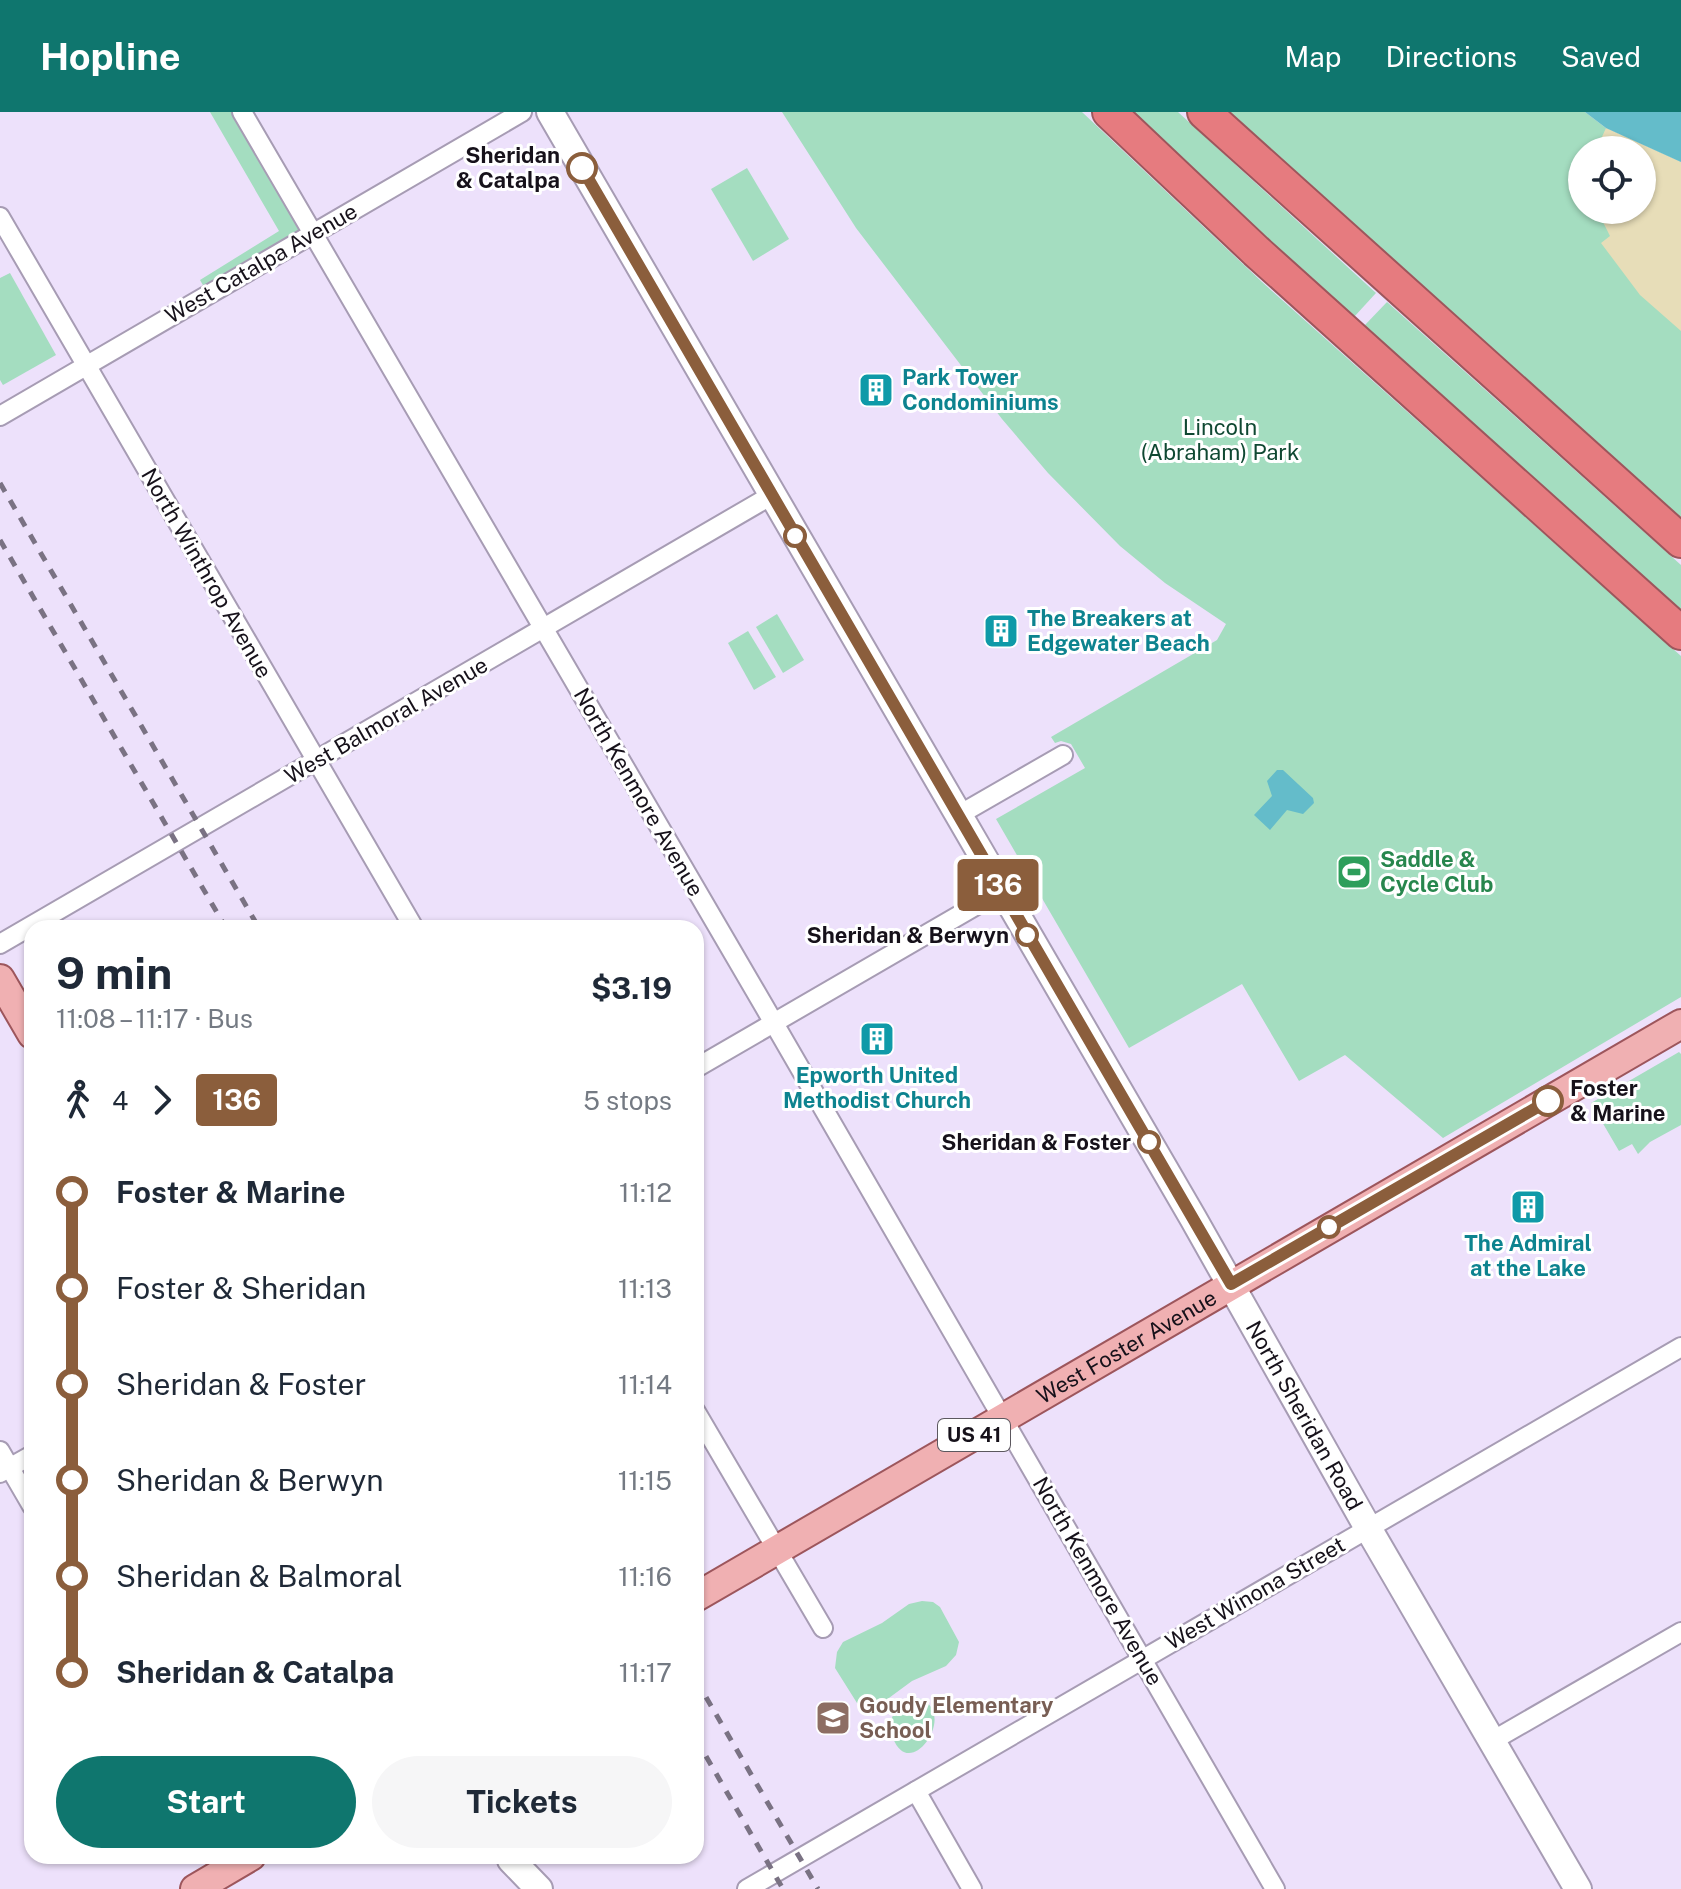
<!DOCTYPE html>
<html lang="en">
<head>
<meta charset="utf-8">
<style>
  body { margin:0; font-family:"Public Sans",sans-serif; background:#f6f6f7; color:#1f2937; height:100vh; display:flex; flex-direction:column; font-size:30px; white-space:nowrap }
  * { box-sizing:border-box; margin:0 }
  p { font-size:26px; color:#747a83 }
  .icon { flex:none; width:44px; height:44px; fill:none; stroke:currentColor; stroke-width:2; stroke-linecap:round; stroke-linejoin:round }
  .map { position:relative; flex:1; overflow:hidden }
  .panel { position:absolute; left:24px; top:808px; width:680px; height:944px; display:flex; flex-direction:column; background:#fff; border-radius:24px; box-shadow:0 2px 6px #0004 }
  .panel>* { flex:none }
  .badge { padding:0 16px; border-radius:6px; font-size:28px; line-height:52px }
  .buttons { position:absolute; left:1568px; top:24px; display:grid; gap:16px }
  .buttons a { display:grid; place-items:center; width:88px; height:88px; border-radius:50%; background:#fff; box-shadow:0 2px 6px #0004; font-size:40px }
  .map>.badge { position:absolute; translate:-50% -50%; box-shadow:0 0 0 4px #fff }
  .legs { display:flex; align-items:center; gap:12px; height:88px; padding:0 32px; font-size:26px }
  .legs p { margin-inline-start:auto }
  .overview { display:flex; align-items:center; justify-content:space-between; height:136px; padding:0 32px }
  h1 { font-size:44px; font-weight:700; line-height:60px }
  .action { display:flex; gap:16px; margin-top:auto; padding:16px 32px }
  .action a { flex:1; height:92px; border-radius:48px; background:#0f766e; color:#fff; font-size:32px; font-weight:700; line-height:92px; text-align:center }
  .action a+a { background:#f6f6f7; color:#1f2937 }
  ul { padding:0 32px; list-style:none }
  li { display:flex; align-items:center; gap:28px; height:96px; font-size:30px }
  li i { display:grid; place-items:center; width:12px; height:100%; margin:0 10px; background:currentColor }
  li i::after { content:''; width:20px; height:20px; margin:-10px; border:6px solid; border-radius:50%; background:#fff }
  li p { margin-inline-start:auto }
  li:first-child i { background:linear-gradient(#0000 50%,currentColor 0) }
  li:last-child i { background:linear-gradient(currentColor 50%,#0000 0) }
  header { display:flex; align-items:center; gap:48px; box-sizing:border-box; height:112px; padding:0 40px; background:#0f766e; color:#fff }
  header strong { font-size:38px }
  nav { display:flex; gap:44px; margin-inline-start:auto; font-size:28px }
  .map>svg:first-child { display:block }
  .green { fill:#a4ddc0; fill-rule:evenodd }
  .sand { fill:#e7ddb8 }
  .water { fill:#64bcca }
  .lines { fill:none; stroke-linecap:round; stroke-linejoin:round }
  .minor-casing { stroke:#a79cb4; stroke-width:22 }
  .secondary-casing { stroke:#a79cb4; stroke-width:30 }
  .primary-casing { stroke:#9d565c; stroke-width:32 }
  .motorway-casing { stroke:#9d565c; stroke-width:36 }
  .minor { stroke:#fff; stroke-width:18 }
  .secondary { stroke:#fff; stroke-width:26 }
  .primary { stroke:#f0b0b2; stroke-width:28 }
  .motorway { stroke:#e67b7f; stroke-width:32 }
  .rail { stroke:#7a7283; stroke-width:5; stroke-dasharray:10 10; stroke-linecap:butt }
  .line-1-casing { stroke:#fff; stroke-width:18 }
  .line-1 { stroke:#8b5e3c; stroke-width:12 }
  .stop-1-dot { fill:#fff; stroke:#8b5e3c; stroke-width:4 }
  .labels { text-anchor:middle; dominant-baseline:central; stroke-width:6; stroke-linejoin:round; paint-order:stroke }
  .shield { fill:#fff; stroke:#5c585f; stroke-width:2 }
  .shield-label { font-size:20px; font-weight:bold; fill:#16111a }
  .stop-label { font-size:22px; font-weight:bold; fill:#16111a; stroke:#fff; text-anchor:end }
  .street-label { font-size:22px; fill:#16111a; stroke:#fff }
  .culture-label { font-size:22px; font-weight:bold; fill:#0d838f; stroke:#fff; text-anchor:start }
  .park-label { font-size:22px; fill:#0f4832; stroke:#fff }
  .leisure-label { font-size:22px; font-weight:bold; fill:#27864d; stroke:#fff; text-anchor:start }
  .education-label { font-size:22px; font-weight:bold; fill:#785e54; stroke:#fff; text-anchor:start }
</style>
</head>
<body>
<header>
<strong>Hopline</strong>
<nav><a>Map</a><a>Directions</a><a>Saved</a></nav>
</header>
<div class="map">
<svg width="1681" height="1777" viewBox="0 0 1681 1777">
  <rect width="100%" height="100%" fill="#ede1fb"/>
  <!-- green -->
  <g class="green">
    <path d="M210,0H237L305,118L204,175L200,168L279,119Z"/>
    <path d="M782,0H1082L1262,170L1681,544V885L1443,1026L1345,943L1299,969L1242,872L1129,936L996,707L1085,656L1071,632L1061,629L1055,631L1051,625L1217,528L1226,512L1165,471L1120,434L1048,361L1002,307L856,116Z"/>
    <path d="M1131,0H1178L1376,181L1354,205L1167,36Z"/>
    <path d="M1229,0H1585L1606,16L1681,50V406ZM1582,38H1642V98H1582Z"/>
    <path d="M747,56L789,127L753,149L711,77Z"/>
    <path d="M10,161L56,243L3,273L0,268V166Z"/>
    <path d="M1387,190L1681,453V498L1364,214Z"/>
    <path d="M777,502L804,548L783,561L756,515Z"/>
    <path d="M748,519L776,565L754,578L728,531Z"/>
    <path d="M1679,940L1681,942V1013L1650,1030L1638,1042L1632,1032L1619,1039L1591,991Z"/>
    <path d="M922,1489L933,1490L940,1495L959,1530L956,1543L946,1554L912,1569L878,1594H866L857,1591L835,1556L837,1540L843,1530L882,1511L909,1492Z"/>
    <path d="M913,1585C964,1593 911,1674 893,1626C886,1609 896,1590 913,1585Z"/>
  </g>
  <!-- sand -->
  <path class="sand" d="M1606,16L1681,50V219L1640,183L1601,131L1610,124L1597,98H1642V38H1596Z"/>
  <!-- water -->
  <g class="water">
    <path d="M1585,0H1681V50L1606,16Z"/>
    <path d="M1277,658H1283L1313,686L1314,691L1303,702L1287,698L1270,718L1254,703L1272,684L1267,669Z"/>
  </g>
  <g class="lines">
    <defs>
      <g id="minor">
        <path d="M242,0L764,894L1275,1777"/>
        <path d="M0,105L414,816"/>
        <path d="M0,304L522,0"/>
        <path d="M957,704L1063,643"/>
        <path d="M0,832L772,383"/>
        <path d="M696,956L1001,779"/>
        <path d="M696,1300L823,1516"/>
        <path d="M0,1339L32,1394"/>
        <path d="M0,1361L32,1343"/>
        <path d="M1492,1629L1681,1520"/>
        <path d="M916,1679L972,1777"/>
        <path d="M747,1777L1681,1235"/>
      </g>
      <g id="secondary">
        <path id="s1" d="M550,0L1193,1106L1368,1416L1578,1777"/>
        <path d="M511,1748L539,1777"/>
      </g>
      <g id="primary">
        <path d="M0,867L32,922"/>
        <path id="s2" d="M696,1485L1681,912"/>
        <path d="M195,1777L251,1744"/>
      </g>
      <g id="motorway">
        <path d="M1109,0L1256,139L1681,521"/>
        <path d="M1204,0L1681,429"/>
      </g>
    </defs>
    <!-- minor casing -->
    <use href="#minor" class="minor-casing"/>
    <!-- secondary casing -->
    <use href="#secondary" class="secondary-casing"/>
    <!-- primary casing -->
    <use href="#primary" class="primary-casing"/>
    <!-- motorway casing -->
    <use href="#motorway" class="motorway-casing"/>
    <!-- minor -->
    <use href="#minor" class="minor"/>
    <!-- secondary -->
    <use href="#secondary" class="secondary"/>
    <!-- primary -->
    <use href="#primary" class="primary"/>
    <!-- motorway -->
    <use href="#motorway" class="motorway"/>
    <!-- rail -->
    <g class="rail">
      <path d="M0,371L259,816"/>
      <path d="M0,428L226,816"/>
      <path d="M696,1568L818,1777"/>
      <path d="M696,1627L783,1777"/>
    </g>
  </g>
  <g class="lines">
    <defs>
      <path id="line-1" d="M582,56L1231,1172L1548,989"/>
    </defs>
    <!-- line-1 casing -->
    <use href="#line-1" class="line-1-casing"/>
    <!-- line-1 -->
    <use href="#line-1" class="line-1"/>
  </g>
  <!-- icons -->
  <defs>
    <symbol id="building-square" viewBox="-11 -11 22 22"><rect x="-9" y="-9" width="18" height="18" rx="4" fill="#0f9aa8" stroke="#fff"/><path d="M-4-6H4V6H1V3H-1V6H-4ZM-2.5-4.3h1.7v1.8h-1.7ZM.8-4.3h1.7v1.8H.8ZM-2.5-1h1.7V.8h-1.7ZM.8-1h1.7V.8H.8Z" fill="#fff"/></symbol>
    <symbol id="stadium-square" viewBox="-11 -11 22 22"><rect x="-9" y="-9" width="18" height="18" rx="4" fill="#2e9e5b" stroke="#fff"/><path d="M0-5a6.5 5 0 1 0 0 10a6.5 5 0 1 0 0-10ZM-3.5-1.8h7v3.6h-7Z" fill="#fff"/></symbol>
    <symbol id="school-square" viewBox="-11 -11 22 22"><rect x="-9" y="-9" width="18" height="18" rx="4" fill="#8d6e63" stroke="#fff"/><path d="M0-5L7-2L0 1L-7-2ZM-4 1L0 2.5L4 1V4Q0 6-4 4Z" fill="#fff"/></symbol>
  </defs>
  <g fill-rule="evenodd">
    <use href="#building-square" x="856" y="258" width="40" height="40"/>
    <use href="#building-square" x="981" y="499" width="40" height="40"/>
    <use href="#stadium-square" x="1334" y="740" width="40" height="40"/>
    <use href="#building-square" x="857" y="907" width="40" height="40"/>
    <use href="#building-square" x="1508" y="1075" width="40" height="40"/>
    <use href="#school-square" x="813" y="1586" width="40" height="40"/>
  </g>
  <!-- markers -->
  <g class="stop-1-dot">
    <circle cx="582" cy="56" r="14"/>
    <circle cx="795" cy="424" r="10"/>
    <circle cx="1027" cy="823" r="10"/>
    <circle cx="1548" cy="989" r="14"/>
    <circle cx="1149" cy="1030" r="10"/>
    <circle cx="1329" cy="1115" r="10"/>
  </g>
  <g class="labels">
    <!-- shield labels -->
    <rect class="shield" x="938" y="1307" width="72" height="32" rx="6"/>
    <g class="shield-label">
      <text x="974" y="1323">US 41</text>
    </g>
    <!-- stop labels -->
    <g class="stop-label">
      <text x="560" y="43">Sheridan<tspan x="560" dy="25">&amp; Catalpa</tspan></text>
      <text x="1009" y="823">Sheridan &amp; Berwyn</text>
      <text x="1570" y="976" text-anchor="start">Foster<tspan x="1570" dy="25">&amp; Marine</tspan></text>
      <text x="1131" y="1030">Sheridan &amp; Foster</text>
    </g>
    <!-- street labels -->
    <g class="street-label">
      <text transform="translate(261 151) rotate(-30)">West Catalpa Avenue</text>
      <text transform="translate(207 461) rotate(60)">North Winthrop Avenue</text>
      <text transform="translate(386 608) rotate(-30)">West Balmoral Avenue</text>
      <text transform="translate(639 680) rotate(60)">North Kenmore Avenue</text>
      <text stroke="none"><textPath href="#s2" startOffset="498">West Foster Avenue</textPath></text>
      <text stroke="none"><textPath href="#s1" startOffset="1506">North Sheridan Road</textPath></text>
      <text transform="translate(1098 1469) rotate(60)">North Kenmore Avenue</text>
      <text transform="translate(1255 1481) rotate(-30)">West Winona Street</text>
    </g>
    <!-- culture labels -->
    <g class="culture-label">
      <text x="902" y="265">Park Tower<tspan x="902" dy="25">Condominiums</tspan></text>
      <text x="1027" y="506">The Breakers at<tspan x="1027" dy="25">Edgewater Beach</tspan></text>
      <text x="877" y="963" text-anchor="middle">Epworth United<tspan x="877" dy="25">Methodist Church</tspan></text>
      <text x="1528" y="1131" text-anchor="middle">The Admiral<tspan x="1528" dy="25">at the Lake</tspan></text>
    </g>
    <!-- park labels -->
    <g class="park-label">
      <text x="1220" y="315">Lincoln<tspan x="1220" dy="25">(Abraham) Park</tspan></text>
    </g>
    <!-- leisure labels -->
    <g class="leisure-label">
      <text x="1380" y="747">Saddle &amp;<tspan x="1380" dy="25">Cycle Club</tspan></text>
    </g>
    <!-- education labels -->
    <g class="education-label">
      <text x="859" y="1593">Goudy Elementary<tspan x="859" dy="25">School</tspan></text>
    </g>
  </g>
</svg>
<div class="buttons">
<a><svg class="icon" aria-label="locate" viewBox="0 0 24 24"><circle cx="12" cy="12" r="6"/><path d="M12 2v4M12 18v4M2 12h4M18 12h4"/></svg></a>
</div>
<b class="badge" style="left:998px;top:773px;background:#8b5e3c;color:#fff">136</b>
<section class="panel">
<div class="overview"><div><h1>9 min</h1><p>11:08 – 11:17 · Bus</p></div><b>$3.19</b></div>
<div class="legs"><svg class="icon" aria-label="walk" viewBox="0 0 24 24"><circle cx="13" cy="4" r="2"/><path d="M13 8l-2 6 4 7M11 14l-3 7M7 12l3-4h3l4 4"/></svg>4<svg class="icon" aria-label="forward" viewBox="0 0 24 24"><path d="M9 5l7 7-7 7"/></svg><b class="badge" style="background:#8b5e3c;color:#fff">136</b><p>5 stops</p></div>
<ul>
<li><i style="color:#8b5e3c"></i><b>Foster &amp; Marine</b><p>11:12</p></li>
<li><i style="color:#8b5e3c"></i><span>Foster &amp; Sheridan</span><p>11:13</p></li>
<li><i style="color:#8b5e3c"></i><span>Sheridan &amp; Foster</span><p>11:14</p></li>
<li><i style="color:#8b5e3c"></i><span>Sheridan &amp; Berwyn</span><p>11:15</p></li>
<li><i style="color:#8b5e3c"></i><span>Sheridan &amp; Balmoral</span><p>11:16</p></li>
<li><i style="color:#8b5e3c"></i><b>Sheridan &amp; Catalpa</b><p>11:17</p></li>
</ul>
<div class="action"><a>Start</a><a>Tickets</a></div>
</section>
</div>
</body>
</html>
